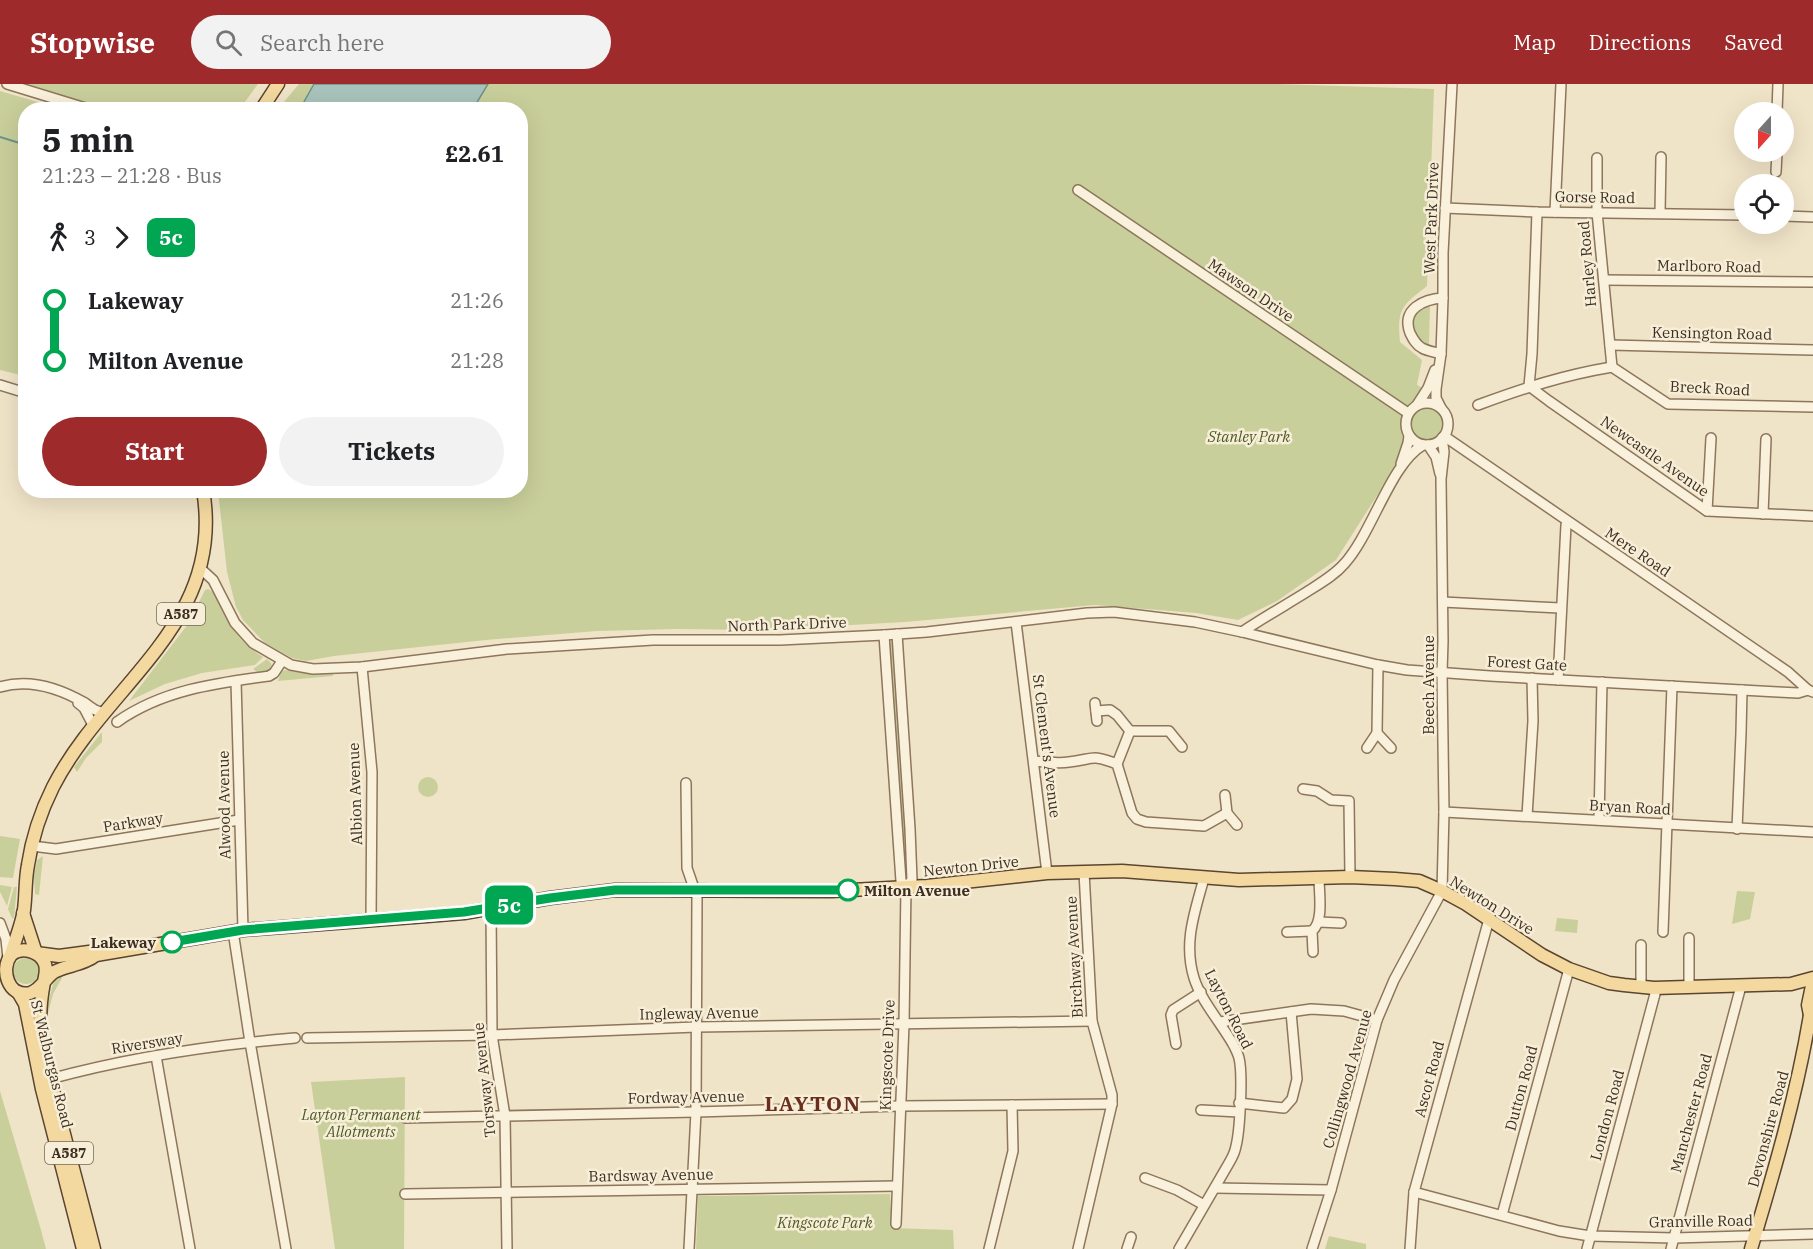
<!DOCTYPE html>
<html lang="en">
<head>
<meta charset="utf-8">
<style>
  body { margin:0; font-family:"IBM Plex Serif",serif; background:#f2f2f2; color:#202124; height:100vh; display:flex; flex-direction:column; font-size:22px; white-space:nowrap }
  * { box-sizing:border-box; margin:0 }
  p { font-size:20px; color:#757577 }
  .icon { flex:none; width:33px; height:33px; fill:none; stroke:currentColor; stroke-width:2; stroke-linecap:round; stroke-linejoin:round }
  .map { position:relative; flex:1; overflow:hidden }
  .side { position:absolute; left:18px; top:18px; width:510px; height:396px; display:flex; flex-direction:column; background:#fff; border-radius:24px; box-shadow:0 6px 24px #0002 }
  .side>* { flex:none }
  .badge { padding:0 12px; border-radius:9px; font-size:21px; line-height:39px }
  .needle { width:39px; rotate:201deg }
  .tools { position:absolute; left:1734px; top:18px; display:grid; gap:12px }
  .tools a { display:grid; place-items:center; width:60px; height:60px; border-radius:50%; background:#fff; box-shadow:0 6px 24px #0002; font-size:30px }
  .map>.badge { position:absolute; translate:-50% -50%; box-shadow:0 0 0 3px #fff }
  .legs { display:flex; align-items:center; gap:9px; height:66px; padding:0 24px; font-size:20px }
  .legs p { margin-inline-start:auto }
  .summary { display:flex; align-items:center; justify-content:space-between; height:102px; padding:0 24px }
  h1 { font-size:33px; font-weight:700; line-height:45px }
  .cta { display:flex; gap:12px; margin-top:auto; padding:12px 24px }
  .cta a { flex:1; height:69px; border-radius:36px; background:#9e2a2b; color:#fff; font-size:24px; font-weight:700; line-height:69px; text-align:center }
  .cta a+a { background:#f2f2f2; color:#202124 }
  ul { padding:0 24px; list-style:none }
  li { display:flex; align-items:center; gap:21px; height:60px; font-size:22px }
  li i { display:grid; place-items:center; width:9px; height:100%; margin:0 8px; background:currentColor }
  li i::after { content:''; width:15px; height:15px; margin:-8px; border:4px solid; border-radius:50%; background:#fff }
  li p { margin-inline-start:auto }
  li:first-child i { background:linear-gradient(#0000 50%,currentColor 0) }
  li:last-child i { background:linear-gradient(currentColor 50%,#0000 0) }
  header { display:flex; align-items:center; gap:36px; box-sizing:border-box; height:84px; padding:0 30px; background:#9e2a2b; color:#fff }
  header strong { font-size:28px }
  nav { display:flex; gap:33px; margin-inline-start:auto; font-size:21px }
  .search { width:420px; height:54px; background:#f2f2f2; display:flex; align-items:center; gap:15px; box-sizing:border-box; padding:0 21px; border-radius:33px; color:#757577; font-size:22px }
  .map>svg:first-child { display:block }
  .green { fill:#c9cf9b }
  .water { fill:#a9c4bc; stroke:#6f938a; stroke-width:1.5 }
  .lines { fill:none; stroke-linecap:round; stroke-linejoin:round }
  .stream { stroke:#6f938a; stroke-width:2 }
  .minor-casing { stroke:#8d765c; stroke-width:12 }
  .major-casing { stroke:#5b4430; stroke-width:15 }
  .minor { stroke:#faf1dc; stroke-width:9 }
  .major { stroke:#f3d9a0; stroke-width:12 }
  .line-1-casing { stroke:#fff; stroke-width:14 }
  .line-1 { stroke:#00a651; stroke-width:9 }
  .stop-1-dot { fill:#fff; stroke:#00a651; stroke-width:3 }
  .labels { text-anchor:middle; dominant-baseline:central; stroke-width:5; stroke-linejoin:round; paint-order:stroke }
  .shield { fill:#f7eed8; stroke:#756857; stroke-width:1.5 }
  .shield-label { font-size:14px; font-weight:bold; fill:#3d2e20 }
  .street-label { font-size:15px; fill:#3d2e20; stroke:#f7eed8 }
  .park-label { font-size:15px; font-style:italic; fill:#4d5a26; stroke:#f7eed8 }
  .stop-label { font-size:15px; font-weight:bold; fill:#3d2e20; stroke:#f7eed8; text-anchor:start }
  .district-label { font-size:21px; font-weight:bold; letter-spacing:1.5px; fill:#6b2e1e; stroke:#f7eed8 }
</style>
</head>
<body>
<header>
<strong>Stopwise</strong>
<div class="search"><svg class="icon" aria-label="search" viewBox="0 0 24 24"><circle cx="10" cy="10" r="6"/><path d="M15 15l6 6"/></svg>Search here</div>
<nav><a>Map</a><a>Directions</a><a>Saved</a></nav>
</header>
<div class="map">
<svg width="1813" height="1165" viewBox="0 0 1813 1165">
  <rect width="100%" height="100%" fill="#f0e4c8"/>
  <!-- green -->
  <g class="green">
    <path d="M7,0H258L239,26L92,25Z"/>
    <path d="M299,0H1276L1434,5L1427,202C1402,222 1397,224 1400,258L1422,276L1417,301L1424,305L1402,332L1404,343L1415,362L1401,370L1397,380L1336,476L1277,517L1238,536L1196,529L1095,521L905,538L815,543L755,546L677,545L597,547L486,556L334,572L306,577L292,574L265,559L243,536L236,523L227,488L218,407L520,406V26L278,25Z"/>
    <path d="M0,7L62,25L26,26L25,292L0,286Z"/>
    <path d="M1430,220L1429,262C1414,258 1407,235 1420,224C1421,224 1430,221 1430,220Z"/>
    <circle cx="1427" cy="339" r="18"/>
    <path d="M208,505C222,512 225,534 234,546C242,558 251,565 263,573L255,581L202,589L165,600L129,617L188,540L205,506Z"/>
    <path d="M897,558L913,790L901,791L884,559Z"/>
    <path d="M267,575L271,579L272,583L269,588L260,590L253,585Z"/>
    <path d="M285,586L310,590L333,589V592L278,597L281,588Z"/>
    <path d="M102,648V658L86,674L77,688L74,683Z"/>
    <circle cx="428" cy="703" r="10"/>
    <path d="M0,752L20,755L13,794L0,793Z"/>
    <path d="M43,772L39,811L35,810L34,792L37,776Z"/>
    <path d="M0,801L12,803L7,822L0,808Z"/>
    <path d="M14,803H17L14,834H12L8,825Z"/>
    <path d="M1737,807L1755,808L1750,835L1732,840Z"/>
    <path d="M1557,834L1578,836L1577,849L1555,847Z"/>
    <circle cx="26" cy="887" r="13"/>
    <path d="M60,892L62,894L53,910L48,929L46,928L53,900Z"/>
    <path d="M405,993L404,1165H335L311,998Z"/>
    <path d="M0,1007L41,1146L46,1165H0Z"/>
    <path d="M890,1110L892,1144L953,1146L954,1165H696L698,1112Z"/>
    <path d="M1329,1152L1366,1160V1165H1325Z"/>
  </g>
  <!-- water -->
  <path class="water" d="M314,0H488L473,25H300Z"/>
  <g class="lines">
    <!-- stream -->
    <path class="stream" d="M0,53L26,61"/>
    <defs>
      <g id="minor">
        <path d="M7,0L92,26"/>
        <path d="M1777,28L1778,0"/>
        <path d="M1597,74V128L1612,283"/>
        <path d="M1776,88L1777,68"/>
        <path d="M1078,106L1408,329"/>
        <path d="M1445,124L1537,128L1744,131"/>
        <path d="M1555,128L1561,0"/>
        <path d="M1660,129L1661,73"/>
        <path d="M1784,132L1813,133"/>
        <path d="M1604,196L1813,198"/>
        <path d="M1610,261L1813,266"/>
        <path d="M1441,270C1435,268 1427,267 1422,264C1416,261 1413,255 1410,249C1401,225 1424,215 1443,214"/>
        <path d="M0,301L26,309"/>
        <path d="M1529,302L1549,317L1707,427L1813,432"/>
        <path d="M1529,302L1532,270L1537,128"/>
        <circle cx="1427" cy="340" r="21"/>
        <path d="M1417,321L1428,304L1435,286"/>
        <path d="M1478,321C1524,304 1564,291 1612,283L1668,320L1813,323"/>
        <path d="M1441,324L1436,314V305L1441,270L1443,214V169L1452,0"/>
        <path d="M1444,352L1788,588L1808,606"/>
        <path d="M1428,361L1436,373L1440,390"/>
        <path d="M1401,380L1408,359L1409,352"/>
        <path d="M1707,427L1711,354"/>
        <path d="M1763,430L1766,355"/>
        <path d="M201,485L213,496L235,539L253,559L291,581L313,585L362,583L507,565L653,556H780L884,551L927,548L1087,529L1114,528L1195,538L1242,548L1378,581L1407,586L1490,592L1778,608L1798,609L1808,606L1813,608"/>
        <path d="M1443,518L1560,524"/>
        <path d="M1016,538L1047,789"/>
        <path d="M1242,548C1263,534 1284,522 1305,509C1319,500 1334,492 1345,479C1372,449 1391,379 1423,361"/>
        <path d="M897,550L910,745L912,796L906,803"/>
        <path d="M884,551L901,797L906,803"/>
        <path d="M362,583L372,688L371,837"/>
        <path d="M1558,596L1566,441L1568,438"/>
        <path d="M236,597L243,846"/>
        <path d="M0,603C30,594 59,604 85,619C92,624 97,629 106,628"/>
        <path d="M78,619L84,624L94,643"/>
        <path d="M1095,619L1097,637"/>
        <path d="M1096,627L1110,626L1117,631L1130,647"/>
        <path d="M117,638C162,606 216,599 269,592L274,589L282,577"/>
        <path d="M1377,649L1391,664"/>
        <path d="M1367,664L1377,649L1378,581"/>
        <path d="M1034,677C1045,678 1058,680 1069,678C1094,675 1092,670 1117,680L1132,729L1137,735L1146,738L1204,742L1227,729"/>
        <path d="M1117,680L1130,647H1169L1182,663"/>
        <path d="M686,699L687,784L697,813L696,1028L689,1165"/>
        <path d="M1303,705L1317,707L1331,716L1349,717L1350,793"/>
        <path d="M1225,711L1227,729L1237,741"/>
        <path d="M1444,728L1813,748"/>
        <path d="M1527,732L1533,637L1532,594"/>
        <path d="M1599,736L1602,598"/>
        <path d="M1737,745L1741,649L1742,606"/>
        <path d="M32,762L56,765L239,736"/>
        <path d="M491,824L492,951L505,1032L507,1165"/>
        <path d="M1319,838L1341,839"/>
        <path d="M0,839L6,855L8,874"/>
        <path d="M233,847L250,958L286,1165"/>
        <path d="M1287,848L1312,847"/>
        <path d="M1663,848L1672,602"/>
        <path d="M1641,861V903"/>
        <path d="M1313,868L1312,847C1324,838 1319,809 1319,794"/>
        <path d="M1689,903V854"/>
        <path d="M1220,938L1311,925L1344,927L1377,936"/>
        <path d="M307,954L492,951L696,943L1092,937"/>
        <path d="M1176,960L1171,931L1173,926L1201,908"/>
        <path d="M156,972L190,1165"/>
        <path d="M50,995C130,973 213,961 295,954"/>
        <path d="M1239,1019L1284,1024L1292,1015L1297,995L1291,928"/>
        <path d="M1201,1026L1239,1028"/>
        <path d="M405,1034L696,1028L900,1022L1112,1020"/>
        <path d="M1145,1094L1177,1106L1204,1121"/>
        <path d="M1215,1104L1331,1106"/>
        <path d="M1414,1108L1559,1147L1590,1152L1674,1154L1813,1150"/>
        <path d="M405,1110L897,1102"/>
        <path d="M1502,1131L1569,885"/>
        <path d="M896,1140L904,940L906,803"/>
        <path d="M989,1165L1013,1067L1012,1021"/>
        <path d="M1078,1165L1112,1020V1011L1092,937L1084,788"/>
        <path d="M1127,1165L1131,1153"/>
        <path d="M1179,1165L1229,1079C1232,1074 1235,1068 1236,1062C1240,1046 1243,990 1239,974C1238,970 1236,966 1234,962C1222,940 1201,917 1194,894C1183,858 1195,828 1204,794"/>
        <path d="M1312,1165L1331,1106L1377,936L1394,896L1442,807L1444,728L1442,589L1443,557L1441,395L1444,368L1442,354"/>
        <path d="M1410,1165L1414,1108L1489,835"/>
        <path d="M1587,1165L1655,910L1654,904"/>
        <path d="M1671,1165L1741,902"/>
      </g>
      <g id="major">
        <path d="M261,26L278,0"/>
        <path d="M23,829L36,869"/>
        <path d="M36,869L59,872L89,868L96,871"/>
        <path d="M11,870C15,857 22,839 24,826C26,811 25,796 28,781C32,754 41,727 53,703C106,599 226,540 203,406"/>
        <path d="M18,908L25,920L42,1005L83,1165"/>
        <path d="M1810,931L1808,921L1813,897"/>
        <path d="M94,1165C84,1125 73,1085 63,1046C55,1013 46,981 41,948C39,932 41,914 44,898C45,891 47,887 45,880C40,867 22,862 11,871C0,885 8,914 30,909C41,906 45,894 54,888C67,881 84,881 96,871L243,846L427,832L464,829L550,814L615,806L832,807L927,802L1047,789L1122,787L1239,796L1350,793L1395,795L1419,797L1442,807L1466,820L1542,871L1569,885L1609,899L1624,901L1654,904L1791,900L1813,894"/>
        <path d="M1751,1165C1774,1088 1797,1010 1810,931L1813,927"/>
      </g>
    </defs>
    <!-- minor casing -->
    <use href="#minor" class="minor-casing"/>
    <!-- major casing -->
    <use href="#major" class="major-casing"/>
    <!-- minor -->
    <use href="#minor" class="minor"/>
    <!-- major -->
    <use href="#major" class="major"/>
  </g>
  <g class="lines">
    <defs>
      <path id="line-1" d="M172,858L243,846L464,828L550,814L615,806H848"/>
    </defs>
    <!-- line-1 casing -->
    <use href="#line-1" class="line-1-casing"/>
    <!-- line-1 -->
    <use href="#line-1" class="line-1"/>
  </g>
  <!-- markers -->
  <g class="stop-1-dot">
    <circle cx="848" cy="806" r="10"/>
    <circle cx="172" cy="858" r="10"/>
  </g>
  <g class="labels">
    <!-- shield labels -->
    <g class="shield">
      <rect x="157" y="519" width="48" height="22" rx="4.5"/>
      <rect x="45" y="1058" width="48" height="22" rx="4.5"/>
    </g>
    <g class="shield-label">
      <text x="181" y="530">A587</text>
      <text x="69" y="1069">A587</text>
    </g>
    <!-- street labels -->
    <g class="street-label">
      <text transform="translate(1595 113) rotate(1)">Gorse Road</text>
      <text transform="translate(1431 134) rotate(-88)">West Park Drive</text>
      <text transform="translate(1587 180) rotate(-95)">Harley Road</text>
      <text transform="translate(1709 182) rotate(1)">Marlboro Road</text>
      <text transform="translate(1251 206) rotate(34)">Mawson Drive</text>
      <text transform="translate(1712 249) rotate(1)">Kensington Road</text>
      <text transform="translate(1710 304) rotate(3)">Breck Road</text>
      <text transform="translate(1655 372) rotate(35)">Newcastle Avenue</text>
      <text transform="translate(1638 468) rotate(34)">Mere Road</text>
      <text transform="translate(787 540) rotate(-2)">North Park Drive</text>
      <text transform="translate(1527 579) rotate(3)">Forest Gate</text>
      <text transform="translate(1428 601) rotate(-90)">Beech Avenue</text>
      <text transform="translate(1047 662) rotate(83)">St Clement's Avenue</text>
      <text transform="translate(355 710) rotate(-92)">Albion Avenue</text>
      <text transform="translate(224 721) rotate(-91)">Alwood Avenue</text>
      <text transform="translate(1630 723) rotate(3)">Bryan Road</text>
      <text transform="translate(133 738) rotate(-9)">Parkway</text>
      <text transform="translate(971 782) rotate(-6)">Newton Drive</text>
      <text transform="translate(1492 821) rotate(32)">Newton Drive</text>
      <text transform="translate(1074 873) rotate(-93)">Birchway Avenue</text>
      <text transform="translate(1229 925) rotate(63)">Layton Road</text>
      <text transform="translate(699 929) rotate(-1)">Ingleway Avenue</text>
      <text transform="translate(147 959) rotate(-9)">Riversway</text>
      <text transform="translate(887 971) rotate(-88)">Kingscote Drive</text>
      <text transform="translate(52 980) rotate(76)">St Walburgas Road</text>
      <text transform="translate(1347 995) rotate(-74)">Collingwood Avenue</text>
      <text transform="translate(1429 995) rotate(-75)">Ascot Road</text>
      <text transform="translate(484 996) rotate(-96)">Torsway Avenue</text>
      <text transform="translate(1521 1004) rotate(-75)">Dutton Road</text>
      <text transform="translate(686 1013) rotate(-1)">Fordway Avenue</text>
      <text transform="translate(1691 1029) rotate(-75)">Manchester Road</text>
      <text transform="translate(1607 1031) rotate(-75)">London Road</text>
      <text transform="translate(1768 1045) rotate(-75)">Devonshire Road</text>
      <text transform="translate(651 1091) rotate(-1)">Bardsway Avenue</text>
      <text transform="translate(1701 1137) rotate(-1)">Granville Road</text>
    </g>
    <!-- park labels -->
    <g class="park-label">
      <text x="1249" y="352">Stanley Park</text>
      <text x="361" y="1030">Layton Permanent<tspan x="361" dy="17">Allotments</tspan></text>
      <text x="825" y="1138">Kingscote Park</text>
    </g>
    <!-- stop labels -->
    <g class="stop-label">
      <text x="864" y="806">Milton Avenue</text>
      <text x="156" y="858" text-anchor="end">Lakeway</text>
    </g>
    <!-- district labels -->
    <g class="district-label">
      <text x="813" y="1019">LAYTON</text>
    </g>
  </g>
</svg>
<div class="tools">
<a><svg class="needle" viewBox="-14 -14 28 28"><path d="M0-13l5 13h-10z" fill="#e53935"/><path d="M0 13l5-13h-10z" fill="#757577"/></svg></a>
<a><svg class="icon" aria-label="locate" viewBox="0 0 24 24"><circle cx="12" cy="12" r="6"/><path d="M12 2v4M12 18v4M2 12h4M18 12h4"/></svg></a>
</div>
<b class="badge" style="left:509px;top:821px;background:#00a651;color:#fff">5c</b>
<section class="side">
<div class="summary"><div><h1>5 min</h1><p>21:23 – 21:28 · Bus</p></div><b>£2.61</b></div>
<div class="legs"><svg class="icon" aria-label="walk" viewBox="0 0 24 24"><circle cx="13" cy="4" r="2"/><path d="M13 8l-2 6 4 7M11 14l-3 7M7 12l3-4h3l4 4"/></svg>3<svg class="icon" aria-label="forward" viewBox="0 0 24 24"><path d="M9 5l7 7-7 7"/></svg><b class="badge" style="background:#00a651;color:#fff">5c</b></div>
<ul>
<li><i style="color:#00a651"></i><b>Lakeway</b><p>21:26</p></li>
<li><i style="color:#00a651"></i><b>Milton Avenue</b><p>21:28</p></li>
</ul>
<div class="cta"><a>Start</a><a>Tickets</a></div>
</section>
</div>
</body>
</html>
